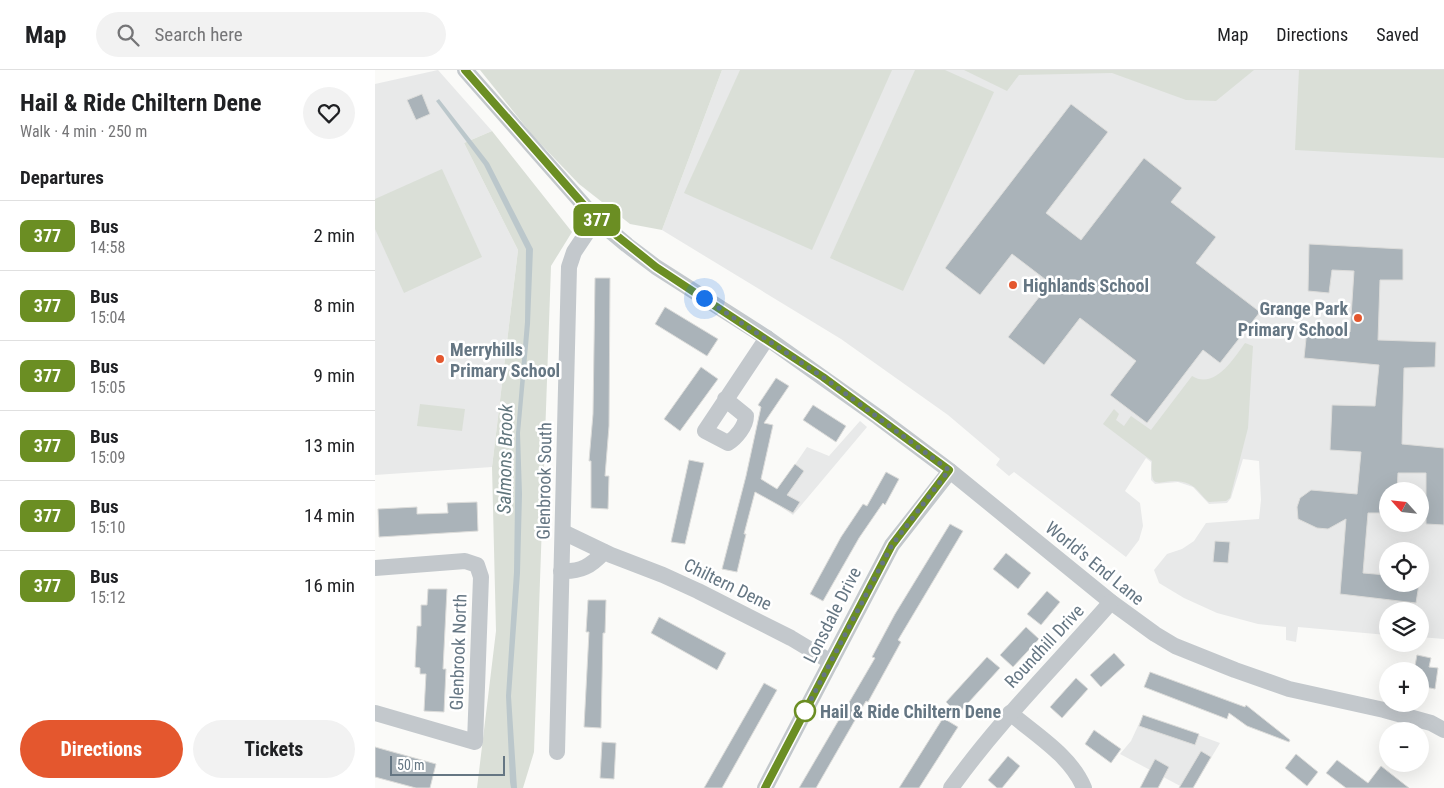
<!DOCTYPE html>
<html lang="en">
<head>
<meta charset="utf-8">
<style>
  body { margin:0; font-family:"Roboto Condensed",sans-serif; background:#f2f2f2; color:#202124; height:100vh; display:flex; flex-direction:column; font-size:19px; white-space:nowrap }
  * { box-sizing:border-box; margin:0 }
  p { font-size:16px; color:#757577 }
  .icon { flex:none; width:28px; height:28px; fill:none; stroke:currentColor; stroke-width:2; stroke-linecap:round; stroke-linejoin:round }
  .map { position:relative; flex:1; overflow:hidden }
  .side { display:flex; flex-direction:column; background:#fff; width:375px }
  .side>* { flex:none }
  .badge { padding:0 10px; border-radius:8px; font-size:18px; line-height:32px }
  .needle { width:32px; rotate:297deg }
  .controls { position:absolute; left:1004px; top:412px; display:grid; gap:10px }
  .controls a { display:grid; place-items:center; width:50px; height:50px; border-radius:50%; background:#fff; box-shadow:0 5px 20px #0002; font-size:25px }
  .scale { position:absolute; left:15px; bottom:12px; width:115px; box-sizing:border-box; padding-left:5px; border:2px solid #657683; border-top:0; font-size:14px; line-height:18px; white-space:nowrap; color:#657683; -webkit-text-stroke:4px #fff; paint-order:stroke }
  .you { position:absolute; width:25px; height:25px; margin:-12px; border:4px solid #fff; border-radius:50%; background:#1a73e8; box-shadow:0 0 0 8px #1a73e833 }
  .map>.badge { position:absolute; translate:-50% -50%; box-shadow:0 0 0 2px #fff }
  h2 { padding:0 20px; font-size:19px; line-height:45px }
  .round { display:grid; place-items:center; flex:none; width:52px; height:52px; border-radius:26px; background:#f2f2f2 }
  .head { display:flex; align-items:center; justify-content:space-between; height:85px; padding:0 20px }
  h1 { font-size:24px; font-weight:700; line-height:38px }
  .action { display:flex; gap:10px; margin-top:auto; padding:10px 20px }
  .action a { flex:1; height:58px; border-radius:30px; background:#e4572e; color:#fff; font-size:20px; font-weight:700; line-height:58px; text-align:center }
  .action a+a { background:#f2f2f2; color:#202124 }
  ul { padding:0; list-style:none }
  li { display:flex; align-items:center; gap:15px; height:70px; padding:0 20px; border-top:1px solid #e0e0e0 }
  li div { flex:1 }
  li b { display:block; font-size:19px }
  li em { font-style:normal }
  li .badge { min-width:55px; font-weight:700; text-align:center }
  header { display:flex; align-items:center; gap:30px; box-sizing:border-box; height:70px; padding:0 25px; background:#fff; border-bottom:1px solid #e0e0e0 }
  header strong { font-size:24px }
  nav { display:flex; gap:28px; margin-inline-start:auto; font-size:18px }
  .search { width:350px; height:45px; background:#f2f2f2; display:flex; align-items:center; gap:12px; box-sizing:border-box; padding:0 18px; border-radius:28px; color:#757577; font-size:19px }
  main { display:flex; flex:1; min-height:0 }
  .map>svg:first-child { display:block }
  .built { fill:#e8e9e9; fill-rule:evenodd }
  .green { fill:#dadfd7 }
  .water { fill:#bbc7cb }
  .building { fill:#aab3b9; stroke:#dcdcda }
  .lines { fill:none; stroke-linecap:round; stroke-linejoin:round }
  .minor { stroke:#c3c8cc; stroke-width:16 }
  .line-casing { stroke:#fff; stroke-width:11 }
  .line { stroke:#6b8e23; stroke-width:8 }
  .walk { stroke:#657683; stroke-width:5; stroke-dasharray:0 9 }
  .poi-dot { fill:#e4572e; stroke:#fff; stroke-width:2 }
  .stop-dot { fill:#fff; stroke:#6b8e23; stroke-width:2.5 }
  .labels { text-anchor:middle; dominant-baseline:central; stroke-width:5; stroke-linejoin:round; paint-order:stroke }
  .poi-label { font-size:18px; font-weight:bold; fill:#657683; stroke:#fff; text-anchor:start }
  .street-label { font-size:18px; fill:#657683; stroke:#fff }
  .stop-label { font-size:18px; font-weight:bold; fill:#657683; stroke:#fff; text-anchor:start }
  .water-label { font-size:19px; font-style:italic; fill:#60757c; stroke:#fff }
</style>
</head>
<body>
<header>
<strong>Map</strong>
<div class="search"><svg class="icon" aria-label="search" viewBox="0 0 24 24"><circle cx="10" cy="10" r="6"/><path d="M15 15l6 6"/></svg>Search here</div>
<nav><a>Map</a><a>Directions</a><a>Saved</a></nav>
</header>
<main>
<section class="side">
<div class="head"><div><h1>Hail &amp; Ride Chiltern Dene</h1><p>Walk · 4 min · 250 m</p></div><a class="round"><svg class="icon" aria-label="heart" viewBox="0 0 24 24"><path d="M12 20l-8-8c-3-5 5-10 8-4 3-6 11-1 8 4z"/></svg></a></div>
<h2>Departures</h2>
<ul>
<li><span class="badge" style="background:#6b8e23;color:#fff">377</span><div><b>Bus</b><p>14:58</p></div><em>2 min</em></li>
<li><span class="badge" style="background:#6b8e23;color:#fff">377</span><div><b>Bus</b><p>15:04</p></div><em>8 min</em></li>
<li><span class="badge" style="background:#6b8e23;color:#fff">377</span><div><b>Bus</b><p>15:05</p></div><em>9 min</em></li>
<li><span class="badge" style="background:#6b8e23;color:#fff">377</span><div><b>Bus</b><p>15:09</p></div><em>13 min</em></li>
<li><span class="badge" style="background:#6b8e23;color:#fff">377</span><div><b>Bus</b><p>15:10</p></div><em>14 min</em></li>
<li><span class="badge" style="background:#6b8e23;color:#fff">377</span><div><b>Bus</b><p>15:12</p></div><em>16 min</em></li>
</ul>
<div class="action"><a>Directions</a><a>Tickets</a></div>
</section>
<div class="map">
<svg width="1069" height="718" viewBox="0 0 1069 718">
  <rect width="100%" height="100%" fill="#fafaf8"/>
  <!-- built -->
  <g class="built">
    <path d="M63,0L117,61L89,73L143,180L117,397L0,405V14Z"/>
    <path d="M347,0H1069V569L1045,567V541H1012V565L923,557L921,572L911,570V557L883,554L842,543L809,528L784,513L779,500L792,484L807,479L819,471L831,453L884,449L886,430L884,391L868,389L856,428L852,433L834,434L818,417L803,412L780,414L776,410V392L771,388L750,421L765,433L768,456L764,470L751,487L639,402L634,406L621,395L625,389L573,345L466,269L287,160ZM1012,421H1045V454H1012ZM1012,481H1045V514H1012Z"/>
    <path d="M485,351L492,357L418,445L396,430L432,377L454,386Z"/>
    <path d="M768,645L845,673L818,718H809L745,684L756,671Z"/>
  </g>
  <!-- green -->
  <g class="green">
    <path d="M105,0H347L287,160L255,154L204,114L158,66Z"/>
    <path d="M365,0H517L437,180L309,123Z"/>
    <path d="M540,0H570L619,22L528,221L455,188Z"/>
    <path d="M589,0H879L841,31L811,30L737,3L644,5L632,21Z"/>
    <path d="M924,0H1069V88L920,80Z"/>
    <path d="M117,61L197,162L176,196L159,682L148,718H102L121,561L117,397L143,180L89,73Z"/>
    <path d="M67,99L107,187L29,223L0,159V129Z"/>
    <path d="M870,273L878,276L873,358L855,428L851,431L834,432C827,427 823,418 814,414C789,403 774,429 777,391L728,354L739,339L744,344L741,350L749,356L756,346L776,360L817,306C840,320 859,288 870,273Z"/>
    <path d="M45,334L90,339L87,361L42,356Z"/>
  </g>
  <!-- water -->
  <path class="water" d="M64,29L114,93L158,179L155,254L145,363L147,424L145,503L136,626L142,718H136L135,712L131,626L139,502L141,363L150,252L151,179L109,95L61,31Z"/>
  <!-- building -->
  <g class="building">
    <path d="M47,24L55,44L41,50L32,30Z"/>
    <path d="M696,34L733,62L671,143L706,170L769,88L807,118L796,132L841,167L821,193L885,242L845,293L828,280L772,353L735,325L761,291L705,248L669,295L633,267L675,213L637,184L605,225L570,198Z"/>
    <path d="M934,174L1028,179V210H1005L1003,270L1061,272L1060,297L1029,298L1027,374L1069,378V455L1051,454V403H1023L1022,421H1012V443H993L988,503L1012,505V514H1044L1041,533L965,524L971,449L953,459L942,458L923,449L922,437L925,428L936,420L982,424L986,382L955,380L957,335L1000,336L1004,295L929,288L932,259L975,262L979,201L957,200L954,223L933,221Z"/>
    <path d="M220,208H235L234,356L230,406H234L233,439L216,438V391H214L218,344Z"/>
    <path d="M290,237L343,269L332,286L280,254Z"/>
    <path d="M326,297L343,309L305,361L289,349Z"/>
    <path d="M401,308L414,316L389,353L398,355L386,409L402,419L420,394L429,401L412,425L425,432L418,443L380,422L369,464H371L362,502L347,499L371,406L386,337L383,335Z"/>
    <path d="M438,335L471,356L461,372L428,350Z"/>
    <path d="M314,390L329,393L310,474L296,472Z"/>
    <path d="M511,402L524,409L510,435L508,433L484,468L448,531L435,524L466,467L488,434L492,436Z"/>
    <path d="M102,432L103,461L4,467L3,439L42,437V444L73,443L72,433Z"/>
    <path d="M575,454L588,461L523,570L526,572L493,632L491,631L441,718H424L500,588L497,587L520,544Z"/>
    <path d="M840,471L855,472L853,493L838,492Z"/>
    <path d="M631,483L656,503L643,519L618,499Z"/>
    <path d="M53,519H72L68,599H71L69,642L49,641L51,604H45V598L40,597L42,556H46V535H52Z"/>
    <path d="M672,521L685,532L666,555L652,544Z"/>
    <path d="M213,530H231L230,563H228L226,658L209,657L214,562H211Z"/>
    <path d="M284,547L351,583L342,600L276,563Z"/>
    <path d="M651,557L664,569L638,597L625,585Z"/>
    <path d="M739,583L750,595L726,617L715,605Z"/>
    <path d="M1042,585L1056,588L1054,597L1063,598L1060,619L1045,616V601H1039Z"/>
    <path d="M612,587L625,598L583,644L571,632Z"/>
    <path d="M775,602L870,637L871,635L915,670L914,672L872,656L854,643L852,649L769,617Z"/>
    <path d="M701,608L713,619L687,648L675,637Z"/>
    <path d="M389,613L402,620L347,718H329Z"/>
    <path d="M768,645L824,664L820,675L764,656Z"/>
    <path d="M568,648L583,657L544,718H524Z"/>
    <path d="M719,660L746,679L736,693L710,674Z"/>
    <path d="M227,672L241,673L239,709L225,708Z"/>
    <path d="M0,677L61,694L55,718H41L0,707Z"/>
    <path d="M826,681L836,687L818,718H804Z"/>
    <path d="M921,684L943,702L932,716L910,698Z"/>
    <path d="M633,686L645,696L627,718H622L613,710Z"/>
    <path d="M780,689L794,697L783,718H765Z"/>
    <path d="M962,690L993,713L1006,696L1034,718H971L951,703Z"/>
  </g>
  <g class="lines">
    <!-- minor -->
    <g class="minor">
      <path d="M90,0L221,149L252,175L281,197L392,268L503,347L575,401L736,532L780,564L800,576L860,600L914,619L1009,640L1056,653L1069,660"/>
      <path d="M350,329L371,346C371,356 361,368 353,373L330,361L392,268"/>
      <path d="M188,462L236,485L288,505L323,521L416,568L456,592"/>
      <path d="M0,498L90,491L102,495L106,507L100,672L0,643"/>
      <path d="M186,501C206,502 216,496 229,482"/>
      <path d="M635,643C661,665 696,686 709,718"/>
      <path d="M182,682L194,197L199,182L221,149"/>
      <path d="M390,718L517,475L575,401"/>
      <path d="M576,718C624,651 682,594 736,532"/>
    </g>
  </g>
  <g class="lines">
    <defs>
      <path id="line" d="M90,0L221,149L281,197L448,307L574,400L517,475L390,718"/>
    </defs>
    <!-- line casing -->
    <use href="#line" class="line-casing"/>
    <!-- line -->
    <use href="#line" class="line"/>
    <!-- walk -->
    <path class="walk" d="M329,228L448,307L574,400L517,475L430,641"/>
  </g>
  <!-- markers -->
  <g class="poi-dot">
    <circle cx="638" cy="215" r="5"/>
    <circle cx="983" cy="248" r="5"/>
    <circle cx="65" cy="289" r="5"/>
  </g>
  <circle class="stop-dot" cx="430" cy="641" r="10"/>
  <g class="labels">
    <!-- poi labels -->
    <g class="poi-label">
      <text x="648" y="215">Highlands School</text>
      <text x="973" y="238" text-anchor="end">Grange Park<tspan x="973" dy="21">Primary School</tspan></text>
      <text x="75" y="279">Merryhills<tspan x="75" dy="21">Primary School</tspan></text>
    </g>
    <!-- street labels -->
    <g class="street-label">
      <text transform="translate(169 411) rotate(-89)">Glenbrook South</text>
      <text transform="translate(720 493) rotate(39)">World's End Lane</text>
      <text transform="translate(353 514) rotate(26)">Chiltern Dene</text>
      <text transform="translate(457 545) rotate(-63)">Lonsdale Drive</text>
      <text transform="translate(669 576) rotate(-47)">Roundhill Drive</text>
      <text transform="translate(83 582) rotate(-88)">Glenbrook North</text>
    </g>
    <!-- stop labels -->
    <g class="stop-label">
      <text x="445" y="641">Hail &amp; Ride Chiltern Dene</text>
    </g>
    <!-- water labels -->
    <g class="water-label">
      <text transform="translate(130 389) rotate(-89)">Salmons Brook</text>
    </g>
  </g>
</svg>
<div class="controls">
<a><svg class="needle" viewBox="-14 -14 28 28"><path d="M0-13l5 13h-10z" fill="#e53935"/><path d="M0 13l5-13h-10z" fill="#757577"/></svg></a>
<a><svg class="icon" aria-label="locate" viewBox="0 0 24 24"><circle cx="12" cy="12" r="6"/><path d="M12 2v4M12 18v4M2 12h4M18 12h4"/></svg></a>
<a><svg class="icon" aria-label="layers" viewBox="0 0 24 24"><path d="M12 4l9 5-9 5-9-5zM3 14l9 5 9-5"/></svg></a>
<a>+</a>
<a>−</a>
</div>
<div class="scale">50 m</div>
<div class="you" style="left:329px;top:228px"></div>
<b class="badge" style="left:222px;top:150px;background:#6b8e23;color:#fff">377</b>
</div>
</main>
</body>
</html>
